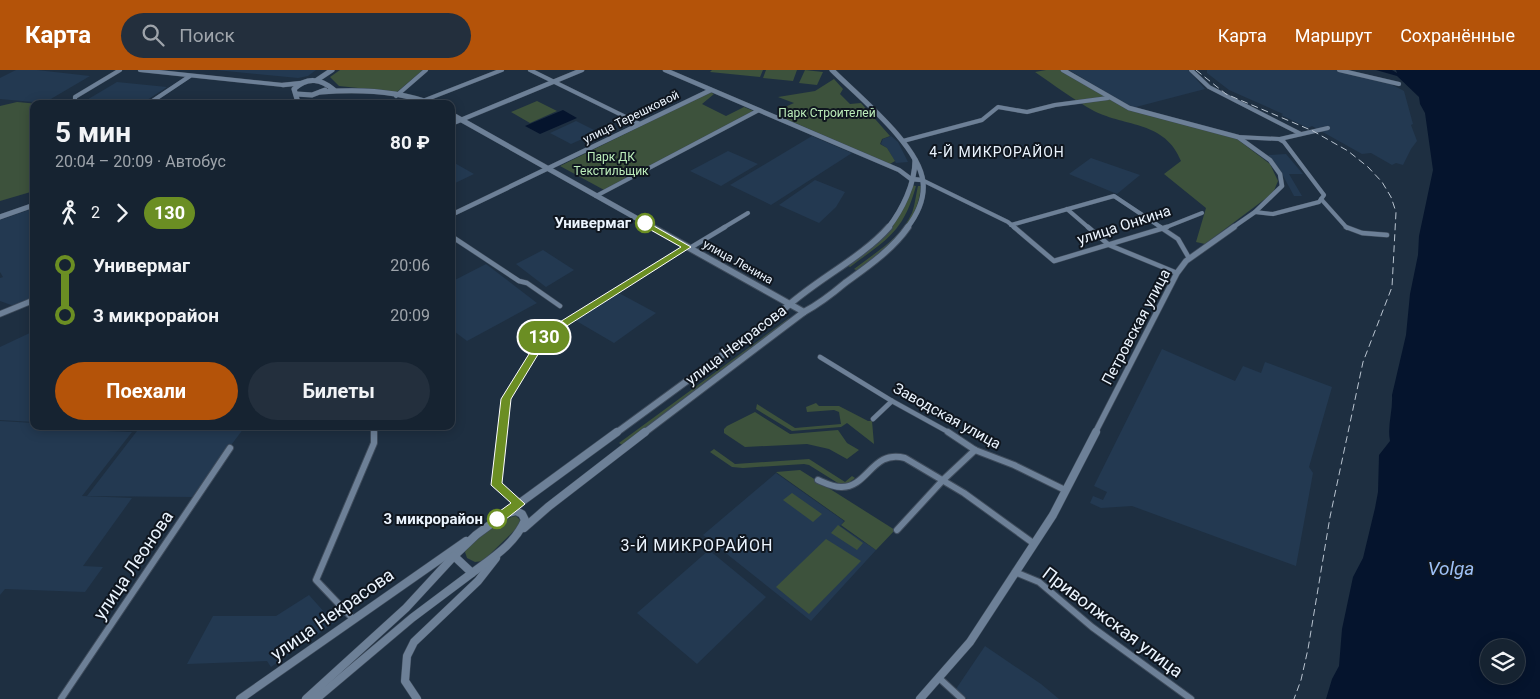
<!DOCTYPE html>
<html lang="ru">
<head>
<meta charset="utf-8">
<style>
  body { margin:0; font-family:Roboto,sans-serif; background:#232f3d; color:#f1f3f6; height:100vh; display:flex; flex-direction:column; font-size:19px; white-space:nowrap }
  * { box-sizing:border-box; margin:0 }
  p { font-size:16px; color:#9ea4ab }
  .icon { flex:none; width:28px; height:28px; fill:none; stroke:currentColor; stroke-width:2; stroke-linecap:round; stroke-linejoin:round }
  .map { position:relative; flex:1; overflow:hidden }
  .drawer { position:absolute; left:30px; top:30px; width:425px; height:330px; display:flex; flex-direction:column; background:#162331; border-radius:10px; box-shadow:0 2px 12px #0003,0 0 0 1px #35404d }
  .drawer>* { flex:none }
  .badge { padding:0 10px; border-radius:16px; font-size:18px; line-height:32px }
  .controls { position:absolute; left:1480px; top:569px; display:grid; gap:10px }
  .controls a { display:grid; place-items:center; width:45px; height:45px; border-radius:50%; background:#162331; box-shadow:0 2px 12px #0003,0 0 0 1px #35404d; font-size:25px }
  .map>.badge { position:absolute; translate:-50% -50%; box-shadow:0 0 0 2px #fff }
  .legs { display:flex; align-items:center; gap:8px; height:55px; padding:0 25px; font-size:16px }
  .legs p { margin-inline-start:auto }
  .headline { display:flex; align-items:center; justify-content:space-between; height:85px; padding:0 25px }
  h1 { font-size:28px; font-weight:700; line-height:38px }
  .button { display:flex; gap:10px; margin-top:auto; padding:10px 25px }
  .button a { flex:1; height:58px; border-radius:30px; background:#b45309; color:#fff; font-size:20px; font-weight:700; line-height:58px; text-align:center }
  .button a+a { background:#232f3d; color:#f1f3f6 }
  ul { padding:0 25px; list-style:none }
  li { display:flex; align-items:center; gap:18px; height:50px; font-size:19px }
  li i { display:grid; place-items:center; width:8px; height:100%; margin:0 6px; background:currentColor }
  li i::after { content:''; width:12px; height:12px; margin:-6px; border:4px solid; border-radius:50%; background:#162331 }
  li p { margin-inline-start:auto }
  li:first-child i { background:linear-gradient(#0000 50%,currentColor 0) }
  li:last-child i { background:linear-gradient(currentColor 50%,#0000 0) }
  header { display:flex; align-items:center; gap:30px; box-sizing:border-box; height:70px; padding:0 25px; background:#b45309; color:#fff }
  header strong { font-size:24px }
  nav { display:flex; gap:28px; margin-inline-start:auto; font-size:18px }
  .search { width:350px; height:45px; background:#232f3d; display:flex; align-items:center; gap:12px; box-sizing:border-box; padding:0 18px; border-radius:28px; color:#9ea4ab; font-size:19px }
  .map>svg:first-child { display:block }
  .built { fill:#233951 }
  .green { fill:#3d523c }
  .water { fill:#05142d; fill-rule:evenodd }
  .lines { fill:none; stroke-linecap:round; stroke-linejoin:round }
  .minor-far2-casing { stroke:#3e4b5b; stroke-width:4.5 }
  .minor-far1-casing { stroke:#3e4b5b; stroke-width:5.5 }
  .minor-casing { stroke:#3e4b5b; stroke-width:8 }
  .tertiary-far2-casing { stroke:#3e4b5b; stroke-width:5 }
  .tertiary-far1-casing { stroke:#3e4b5b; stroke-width:7 }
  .tertiary-casing { stroke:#3e4b5b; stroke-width:9 }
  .secondary-far2-casing { stroke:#3e4b5b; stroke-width:5.5 }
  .secondary-far1-casing { stroke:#3e4b5b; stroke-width:8 }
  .secondary-casing { stroke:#3e4b5b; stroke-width:9 }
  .minor-far2 { stroke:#6d8097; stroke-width:4 }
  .minor-far1 { stroke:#6d8097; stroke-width:4.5 }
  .minor { stroke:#6d8097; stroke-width:6 }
  .tertiary-far2 { stroke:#6d8097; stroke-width:4.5 }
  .tertiary-far1 { stroke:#6d8097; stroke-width:5.5 }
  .tertiary { stroke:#6d8097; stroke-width:8 }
  .secondary-far2 { stroke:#6d8097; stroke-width:5 }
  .secondary-far1 { stroke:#6d8097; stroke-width:6 }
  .secondary { stroke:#6d8097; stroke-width:8 }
  .rail { stroke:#b9c4d0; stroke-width:1; stroke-dasharray:7 4; stroke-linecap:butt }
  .line-1 { fill:#6b8e23; stroke:#fff }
  .stop-1-dot { fill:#fff; stroke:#6b8e23; stroke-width:2.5 }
  .labels { text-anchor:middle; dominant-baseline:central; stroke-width:4; stroke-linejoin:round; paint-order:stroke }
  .far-park-label { font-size:12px; fill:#bcedba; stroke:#0f161f }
  .far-street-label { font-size:12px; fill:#ebf4fe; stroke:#0f161f }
  .far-neighbourhood-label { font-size:14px; letter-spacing:1px; fill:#ebf4fe; stroke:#0f161f }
  .stop-label { font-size:15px; font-weight:bold; fill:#ebf4fe; stroke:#0f161f; text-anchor:end }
  .street-label { font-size:15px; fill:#ebf4fe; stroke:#0f161f }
  .neighbourhood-label { font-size:16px; letter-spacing:1px; fill:#ebf4fe; stroke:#0f161f }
  .near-street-label { font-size:18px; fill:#ebf4fe; stroke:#0f161f }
  .near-water-label { font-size:19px; font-style:italic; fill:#9ec1f7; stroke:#0f161f }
</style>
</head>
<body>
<header>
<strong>Карта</strong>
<div class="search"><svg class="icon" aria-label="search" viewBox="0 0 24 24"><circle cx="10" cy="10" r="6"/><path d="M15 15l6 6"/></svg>Поиск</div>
<nav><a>Карта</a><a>Маршрут</a><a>Сохранённые</a></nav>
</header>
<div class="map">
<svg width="1540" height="629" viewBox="0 0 1540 629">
  <rect width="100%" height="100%" fill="#1e2f41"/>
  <!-- built -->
  <g class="built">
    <path d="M16,0H37L90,6L44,33L0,29V8Z"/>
    <path d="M216,0H316L308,6L298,8Z"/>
    <path d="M1069,0H1188L1205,19L1132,38Z"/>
    <path d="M1207,0H1337L1385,11L1404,21L1413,54L1411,55L1417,71L1411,79L1403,95L1396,93L1392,95L1371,83L1362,84L1312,56L1308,58L1281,45L1283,44L1229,20L1207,3Z"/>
    <path d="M117,12L167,17L141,34H80Z"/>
    <path d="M576,51L598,62L571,74L550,63Z"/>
    <path d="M812,66L852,83L771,135L730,115Z"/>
    <path d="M891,66L898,72L908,92L896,93L887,78L881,74L883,69Z"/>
    <path d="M728,81L758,94L721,116L690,101Z"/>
    <path d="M1286,84L1303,104H1289L1302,126H1294L1281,102L1268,85Z"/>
    <path d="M1091,88L1140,105L1117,124L1069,104Z"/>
    <path d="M451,91L474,104L451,115Z"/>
    <path d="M815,110L845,122L836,137L819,153L779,135Z"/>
    <path d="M34,138V227L14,236L0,231V208L3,207L0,202V150Z"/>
    <path d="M543,180L574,200L546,217L516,194Z"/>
    <path d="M486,194L537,233L467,271L451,259V212Z"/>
    <path d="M617,222L656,243L614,273L573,249Z"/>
    <path d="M34,261V352L0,350V277Z"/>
    <path d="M1162,279L1235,311L1243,296L1261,303L1265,292L1332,317L1309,397L1313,403L1296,496L1132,436L1101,438L1090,433L1093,426L1103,430L1107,422L1094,416Z"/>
    <path d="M0,351L34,353V356H57L56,359L132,362L82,426L132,428L83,496L103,497L85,522L5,519L0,525Z"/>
    <path d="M58,356H309L244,358L192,427L87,426L137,361L56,358Z"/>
    <path d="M776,403L844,451L840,456L876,480L811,551L703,465Z"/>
    <path d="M709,480L766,527L697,594L637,543Z"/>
    <path d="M309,525L334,553L271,597L267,591L187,594L213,546H276Z"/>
    <path d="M985,576L1041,614L1059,629H967L956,619Z"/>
  </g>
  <!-- green -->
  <g class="green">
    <path d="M340,0H423L397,22L339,16L330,7Z"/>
    <path d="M712,0H763L760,7L710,2Z"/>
    <path d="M766,0H797L793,11L763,8Z"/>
    <path d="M805,0L823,2L817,15L799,13Z"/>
    <path d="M1046,0H1062L1128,40L1237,69L1270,94L1278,111L1273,123L1205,174L1196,172L1206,138L1164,104L1181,91C1165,51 1126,57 1094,41C1074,30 1054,15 1035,2Z"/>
    <path d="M834,9L843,19L840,24L850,34L861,33L890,66L882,69L880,74L887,78L895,91L890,94L781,47L791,40L785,37L794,33L778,27L815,21Z"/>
    <path d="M710,22L714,24L702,34L726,46L744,37L756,42L606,121L560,96Z"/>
    <path d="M537,31L557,41L530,53L511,42Z"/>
    <path d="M17,32L39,34H34V121L0,131V36Z"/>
    <path d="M911,115L916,116C903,163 887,169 850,197L845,194C876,171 903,155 911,115Z"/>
    <path d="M918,116H921C917,158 888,176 858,201L854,199C876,182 900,169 912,143C915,135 916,124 918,116Z"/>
    <path d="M789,248L791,249L622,375L619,373Z"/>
    <path d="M816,333L819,336H839L868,351H872L874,374L847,353L841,357L792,361L756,339L757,334L795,358L841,354L839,342L834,340L807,342L806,337Z"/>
    <path d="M755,342L790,364L838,360L847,373L859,380L847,389L829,379L807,374L745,377L724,363V359L727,356Z"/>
    <path d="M714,379L735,394L809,389L845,412L852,406L855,408L847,414L841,415L809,395L804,394L743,398L732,397L710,382Z"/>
    <path d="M800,400L895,460L876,480L841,455L845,451L776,402Z"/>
    <path d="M792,423L822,444L813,452L783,430Z"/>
    <path d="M516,446L520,450L518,457L483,491L475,492L467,488L465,482C469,472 506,446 516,446Z"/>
    <path d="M838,455L863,473L857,480L831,463Z"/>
    <path d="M826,469L861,491L809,544L776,517Z"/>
  </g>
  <!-- water -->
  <g class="water">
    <path d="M1376,0H1392L1397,3L1396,0H1540V629H1326L1332,609L1339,596L1342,559L1353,507L1363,488L1375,438L1378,422L1379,385L1390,371C1387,356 1393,341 1392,325L1406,265L1410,224L1418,185L1419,166L1433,100L1425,43L1420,34L1419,27L1397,6ZM1489,578H1516V605H1489Z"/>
    <path d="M563,40L577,48L540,64L525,56Z"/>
  </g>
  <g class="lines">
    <defs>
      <g id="minor-far2">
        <path d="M140,0L283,15"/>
        <path d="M530,0L640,54"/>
        <path d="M1191,0L1209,17L1301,64"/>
        <path d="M1339,0L1399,14"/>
        <path d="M396,26L426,0"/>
        <path d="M425,30L502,0"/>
        <path d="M75,34V27L120,0"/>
        <path d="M148,34L190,6"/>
        <path d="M1238,67L1279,69L1284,72L1324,125L1319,132L1273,144L1255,142"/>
        <path d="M1280,69L1328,58"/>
        <path d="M903,71L982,50L998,37L1027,42L1055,35L1108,28"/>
        <path d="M922,110L1008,152L1015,158"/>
        <path d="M596,126L759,40"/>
        <path d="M1321,129L1347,158"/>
        <path d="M1067,139L1089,158"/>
        <path d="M1011,155L1114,126L1162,158"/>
        <path d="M723,158L748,143"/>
        <path d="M1164,158L1202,143"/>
      </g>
      <g id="minor-far1">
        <path d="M1014,157L1054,191L1167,157"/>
        <path d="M1088,157L1109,175L1177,203"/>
        <path d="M1160,157L1178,169L1189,188"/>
        <path d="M1346,157L1362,163L1387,165"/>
        <path d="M451,166L519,211L527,213L560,236"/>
        <path d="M690,178L725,157"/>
        <path d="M820,287L892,331L950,363"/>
        <path d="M873,349L892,331"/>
        <path d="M374,356V363"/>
        <path d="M502,363L506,329L545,265L687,177"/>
      </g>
      <g id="minor">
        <path d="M502,362L496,415L520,434"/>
        <path d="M948,362L975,380L1014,395L1065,420"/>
        <path d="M818,410C825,413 833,417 841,417C868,418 872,379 905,388L964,423L1033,473"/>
        <path d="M897,460L943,410L975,380"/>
        <path d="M1015,502L1039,512L1092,557L1191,629"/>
        <path d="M353,549L316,510L374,373V362"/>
        <path d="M939,608L962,629"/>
        <path d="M61,629L230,378"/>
      </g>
      <g id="tertiary-far2">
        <path d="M665,0L899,100L911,109L922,110"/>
        <path d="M1063,0L1129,38L1238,67L1270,90L1280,104L1282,116L1255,142L1232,158"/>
        <path d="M283,15L302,13"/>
        <path d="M451,54L582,0"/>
        <path d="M451,145L711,20"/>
      </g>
      <g id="tertiary-far1">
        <path d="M0,244L34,230"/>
        <path d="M1095,363L1177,203L1186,191L1234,157"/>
      </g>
      <g id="tertiary">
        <path d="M240,629L466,471"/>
        <path d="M417,629L405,611L407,586L414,572L478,511L496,488"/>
        <path d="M920,629L970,572L1053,445L1096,362"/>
      </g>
      <g id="secondary-far2">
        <path d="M832,0C858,26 920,76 923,112C925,129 917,145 907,158"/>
        <path d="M317,10L332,0"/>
        <path d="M321,22C357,19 399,21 433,34"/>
        <path d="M296,24L312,25L325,20"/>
        <path d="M297,29L294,19C308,6 321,9 334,20"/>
        <path d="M451,44L654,158"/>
        <path d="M0,147L34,135"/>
        <path d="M888,158C902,140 915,114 915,90"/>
      </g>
      <g id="secondary-far1">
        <path d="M652,157L804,242"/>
        <path d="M616,363L781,242C813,211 861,189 889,157"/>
        <path d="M644,363L804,242C819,234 832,224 845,213C867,197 892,180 908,157"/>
      </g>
      <g id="secondary">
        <path d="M505,444L516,441L522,444L525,450C515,474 492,488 472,503L454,486L476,465L617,362"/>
        <path d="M524,458L548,437L645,362"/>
        <path d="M306,629L406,538L454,486"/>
        <path d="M316,629L412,548L472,503"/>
      </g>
    </defs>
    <!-- minor-far2 casing -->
    <use href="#minor-far2" class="minor-far2-casing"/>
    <!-- minor-far1 casing -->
    <use href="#minor-far1" class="minor-far1-casing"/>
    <!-- minor casing -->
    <use href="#minor" class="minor-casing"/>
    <!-- tertiary-far2 casing -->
    <use href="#tertiary-far2" class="tertiary-far2-casing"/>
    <!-- tertiary-far1 casing -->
    <use href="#tertiary-far1" class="tertiary-far1-casing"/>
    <!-- tertiary casing -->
    <use href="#tertiary" class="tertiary-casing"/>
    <!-- secondary-far2 casing -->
    <use href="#secondary-far2" class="secondary-far2-casing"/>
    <!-- secondary-far1 casing -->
    <use href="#secondary-far1" class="secondary-far1-casing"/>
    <!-- secondary casing -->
    <use href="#secondary" class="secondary-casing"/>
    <!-- minor-far2 -->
    <use href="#minor-far2" class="minor-far2"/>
    <!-- minor-far1 -->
    <use href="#minor-far1" class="minor-far1"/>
    <!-- minor -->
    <use href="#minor" class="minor"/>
    <!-- tertiary-far2 -->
    <use href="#tertiary-far2" class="tertiary-far2"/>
    <!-- tertiary-far1 -->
    <use href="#tertiary-far1" class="tertiary-far1"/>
    <!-- tertiary -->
    <use href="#tertiary" class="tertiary"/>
    <!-- secondary-far2 -->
    <use href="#secondary-far2" class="secondary-far2"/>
    <!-- secondary-far1 -->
    <use href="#secondary-far1" class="secondary-far1"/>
    <!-- secondary -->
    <use href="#secondary" class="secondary"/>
    <!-- rail -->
    <path class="rail" d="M1196,0L1226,24L1313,61L1348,81L1368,97L1382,112L1391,127L1396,142L1392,217L1363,292L1330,447L1308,579L1301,610L1294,629"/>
  </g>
  <!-- line-1 -->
  <path class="line-1" d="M645,151L691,177L548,268L511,329L502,413L525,434L501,453H493L492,449L493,446L511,433L491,415L501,329L542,263L681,177L642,155V152Z"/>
  <!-- markers -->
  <g class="stop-1-dot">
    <circle cx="645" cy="153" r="9"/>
    <circle cx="497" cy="449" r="9"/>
  </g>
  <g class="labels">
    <!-- far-park labels -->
    <g class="far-park-label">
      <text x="827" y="43">Парк Строителей</text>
      <text x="611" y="87">Парк ДК<tspan x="611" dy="14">Текстильщик</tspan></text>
    </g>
    <!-- far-street labels -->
    <g class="far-street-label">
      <text transform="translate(631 47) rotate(-26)">улица Терешковой</text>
      <text transform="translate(738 192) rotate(29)">улица Ленина</text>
    </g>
    <!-- far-neighbourhood labels -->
    <g class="far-neighbourhood-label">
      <text x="997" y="82">4-Й МИКРОРАЙОН</text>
    </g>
    <!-- stop labels -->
    <g class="stop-label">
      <text x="631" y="153">Универмаг</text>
      <text x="483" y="449">3 микрорайон</text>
    </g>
    <!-- street labels -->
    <g class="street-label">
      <text transform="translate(1124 155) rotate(-18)">улица Онкина</text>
      <text transform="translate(1136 257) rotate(-62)">Петровская улица</text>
      <text transform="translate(736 275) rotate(-37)">улица Некрасова</text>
      <text transform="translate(947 346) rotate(29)">Заводская улица</text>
    </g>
    <!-- neighbourhood labels -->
    <g class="neighbourhood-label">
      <text x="697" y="475">3-Й МИКРОРАЙОН</text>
    </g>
    <!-- near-street labels -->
    <g class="near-street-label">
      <text transform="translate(133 495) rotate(-56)">улица Леонова</text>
      <text transform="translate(332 544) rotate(-35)">улица Некрасова</text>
      <text transform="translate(1113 552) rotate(37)">Приволжская улица</text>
    </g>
    <!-- near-water labels -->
    <g class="near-water-label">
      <text x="1451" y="498">Volga</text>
    </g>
  </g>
</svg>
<div class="controls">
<a><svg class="icon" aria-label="layers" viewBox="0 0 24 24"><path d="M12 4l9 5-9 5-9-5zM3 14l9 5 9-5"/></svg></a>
</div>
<b class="badge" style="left:544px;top:267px;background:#6b8e23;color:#fff">130</b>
<section class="drawer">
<div class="headline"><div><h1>5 мин</h1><p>20:04 – 20:09 · Автобус</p></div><b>80 ₽</b></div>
<div class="legs"><svg class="icon" aria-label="walk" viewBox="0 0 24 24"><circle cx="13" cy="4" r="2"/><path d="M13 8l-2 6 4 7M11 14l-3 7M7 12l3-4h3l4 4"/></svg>2<svg class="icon" aria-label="forward" viewBox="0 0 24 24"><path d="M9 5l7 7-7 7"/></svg><b class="badge" style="background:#6b8e23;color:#fff">130</b></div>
<ul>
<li><i style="color:#6b8e23"></i><b>Универмаг</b><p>20:06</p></li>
<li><i style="color:#6b8e23"></i><b>3 микрорайон</b><p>20:09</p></li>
</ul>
<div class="button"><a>Поехали</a><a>Билеты</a></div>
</section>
</div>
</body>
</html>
